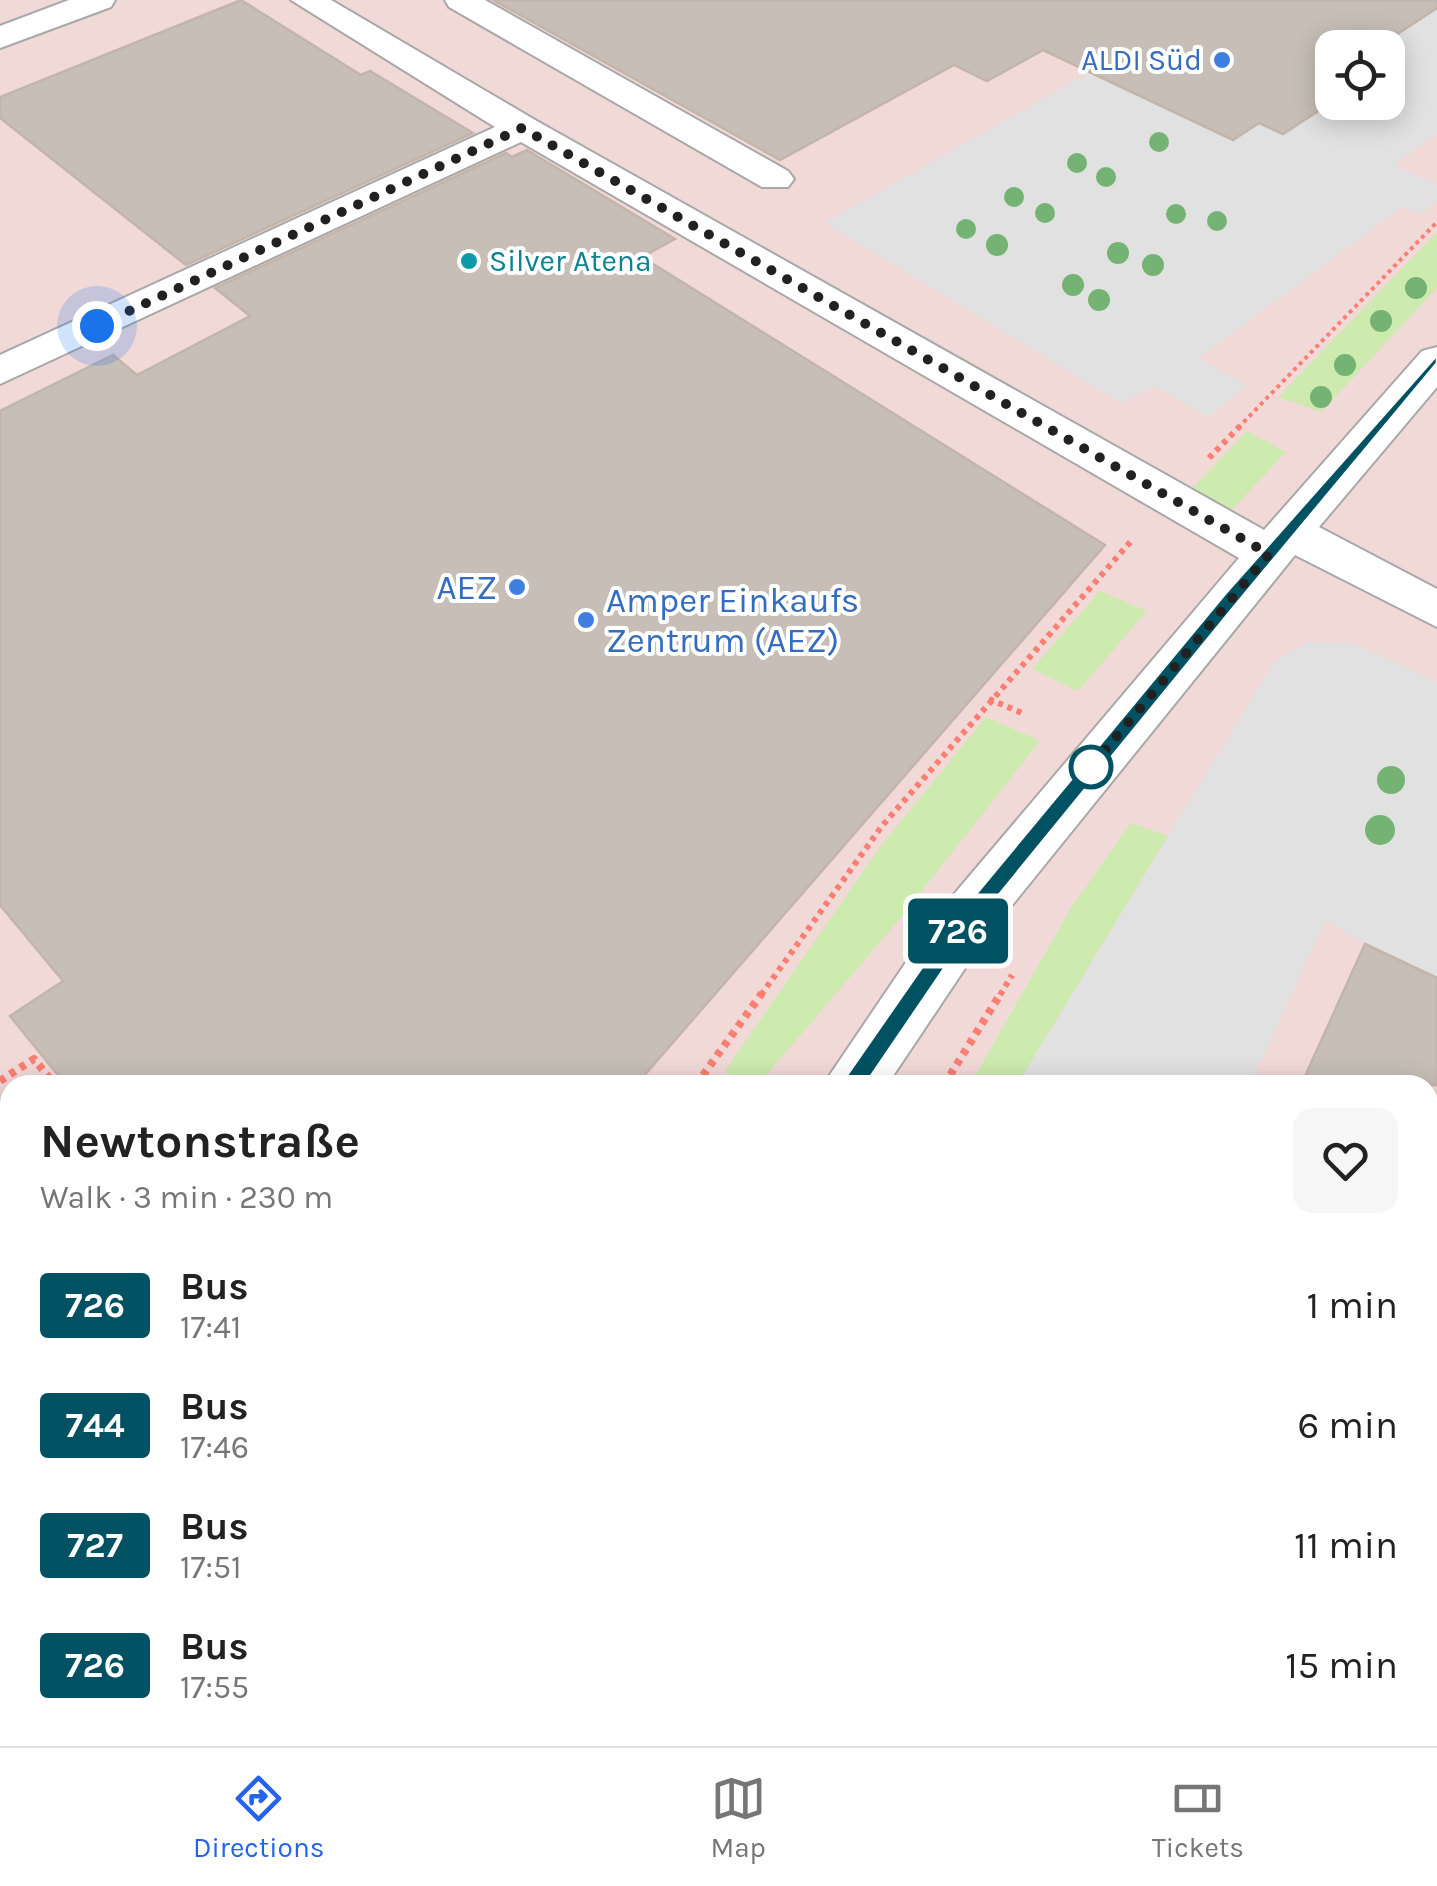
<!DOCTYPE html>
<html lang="en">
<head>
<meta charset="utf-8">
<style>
  body { margin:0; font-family:Karla,sans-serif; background:#f6f6f6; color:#222; height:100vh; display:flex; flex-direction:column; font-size:38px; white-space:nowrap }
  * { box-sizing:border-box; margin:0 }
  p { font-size:32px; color:#767676 }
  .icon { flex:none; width:55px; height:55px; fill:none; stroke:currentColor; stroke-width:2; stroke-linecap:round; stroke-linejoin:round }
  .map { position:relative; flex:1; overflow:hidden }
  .details { position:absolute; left:0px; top:1075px; width:1438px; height:672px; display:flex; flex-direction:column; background:#fff; border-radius:30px 30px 0 0; box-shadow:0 5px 25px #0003 }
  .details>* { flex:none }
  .badge { padding:0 20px; border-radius:8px; font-size:35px; line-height:65px }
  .controls { position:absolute; left:1315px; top:30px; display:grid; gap:20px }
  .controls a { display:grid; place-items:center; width:90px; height:90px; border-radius:20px; background:#fff; box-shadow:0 5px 25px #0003; font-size:50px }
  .you { position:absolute; width:50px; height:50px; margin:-25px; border:8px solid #fff; border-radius:50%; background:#1a73e8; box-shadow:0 0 0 15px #1a73e833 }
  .map>.badge { position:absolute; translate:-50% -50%; box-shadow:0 0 0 5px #fff }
  .round { display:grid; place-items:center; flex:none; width:105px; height:105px; border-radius:20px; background:#f6f6f6 }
  .head { display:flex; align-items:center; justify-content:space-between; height:170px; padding:0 40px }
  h1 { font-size:48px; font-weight:700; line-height:75px }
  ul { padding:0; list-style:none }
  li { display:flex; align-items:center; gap:30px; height:120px; padding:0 40px }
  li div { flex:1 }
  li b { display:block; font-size:38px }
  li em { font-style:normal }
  li .badge { min-width:110px; font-weight:700; text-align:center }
  .tabs { display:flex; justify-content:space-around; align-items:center; height:140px; border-top:2px solid #e0e0e0; background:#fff; font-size:28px; color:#767676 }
  .tabs a { display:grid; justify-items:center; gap:5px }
  .tabs .selected { color:#2563eb }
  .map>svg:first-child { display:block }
  .residential { fill:#dfdede }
  .commercial { fill:#f1d9d8; fill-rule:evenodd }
  .grass { fill:#cdeaaf }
  .parking { fill:#e1e1e1 }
  .building { fill:#c6beb7; stroke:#c3b5aa; stroke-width:2.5 }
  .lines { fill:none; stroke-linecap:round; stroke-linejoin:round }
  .minor-casing { stroke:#a8a8a8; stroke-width:4 }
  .major-casing { stroke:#9e6901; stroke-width:4 }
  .path-far2 { stroke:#f97f72; stroke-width:4; stroke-dasharray:4 4; stroke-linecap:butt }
  .path-far1 { stroke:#f97f72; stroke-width:6; stroke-dasharray:5 5; stroke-linecap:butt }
  .path { stroke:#f97f72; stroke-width:8; stroke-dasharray:6 6; stroke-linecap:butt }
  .minor { fill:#fff; fill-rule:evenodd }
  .major { fill:#fbd5a3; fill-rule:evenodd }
  .tree { fill:#74b374 }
  .line { fill:#005262; stroke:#fff; stroke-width:2.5 }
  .walk { stroke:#212121; stroke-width:10; stroke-dasharray:0 18 }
  .shop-dot { fill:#3f7fe0; stroke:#fff; stroke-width:4 }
  .culture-dot { fill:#0f9aa8; stroke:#fff; stroke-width:4 }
  .stop-dot { fill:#fff; stroke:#005262; stroke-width:5 }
  .labels { text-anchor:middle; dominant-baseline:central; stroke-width:8; stroke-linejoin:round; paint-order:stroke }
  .far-shop-label { font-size:30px; fill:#366cbe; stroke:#fff; text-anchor:end }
  .far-culture-label { font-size:30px; fill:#0d838f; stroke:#fff; text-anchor:start }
  .shop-label { font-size:35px; fill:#366cbe; stroke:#fff; text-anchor:end }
</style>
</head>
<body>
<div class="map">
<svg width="1437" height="1746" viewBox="0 0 1437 1746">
  <rect width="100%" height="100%" fill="#f1eee8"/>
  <!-- residential -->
  <path class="residential" d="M0,1509L10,1526V1738H136L141,1746H0Z"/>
  <!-- commercial -->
  <path class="commercial" d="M0,0H1437V1746H140L134,1738H1428V1085H10V1533L0,1515ZM1332,48H1388V102H1332Z"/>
  <!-- grass -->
  <g class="grass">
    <path d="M1437,232V288L1321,412L1278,397Z"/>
    <path d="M1247,431L1286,452L1228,514L1186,495Z"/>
    <path d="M1100,591L1147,611L1078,691L1032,669Z"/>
    <path d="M986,717L1040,741L898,921L758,1085H746L725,1071L880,847Z"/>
    <path d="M1131,823L1168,836L1017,1085H970L1071,908Z"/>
  </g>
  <!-- parking -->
  <g class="parking">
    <path d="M1437,8V134L1394,165L1437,185V201L1420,214L1402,207L1199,358L1246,385L1209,417L1155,387L1121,403L825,223L1090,72L1283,134L1332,102H1388V65L1395,60L1388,57V48L1376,47Z"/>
    <path d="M1307,642L1354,643L1437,683V977L1365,944L1326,920L1250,1085H1017L1274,662Z"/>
  </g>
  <!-- building -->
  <g class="building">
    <path d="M241,0L361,75L370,71L473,133L186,265L0,118V97Z"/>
    <path d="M493,0H1437V8L1376,48H1332V102L1283,134L1259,123L1233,140L1043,50L987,81L954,65L780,160Z"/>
    <path d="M527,150L675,239L642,257L1105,545L636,1085H66L10,1016L63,981L0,905V411L113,355L137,375L250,316L215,288L506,153L512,157Z"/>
    <path d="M1365,944L1437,978V1085H1301Z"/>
  </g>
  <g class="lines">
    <defs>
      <g id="minor">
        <path d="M69,0H115L111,7L0,48V26Z"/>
        <path d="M291,0H331L535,120L1264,530L1422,351L1437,347V387L1319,527L1437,589V627L1295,555L984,940L887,1085H823L944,906L1239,558L521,142L0,384V355L495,127Z"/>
        <path d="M445,0H485L788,171L794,179L788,187H762L449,7Z"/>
        <path d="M429,1738H507L504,1746H425Z"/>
      </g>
      <g id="major">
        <path d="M0,1455L10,1459V1545L0,1540Z"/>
        <path d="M97,1738H176L180,1746H100Z"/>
      </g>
    </defs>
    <!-- minor casing -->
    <use href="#minor" class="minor-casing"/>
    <!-- major casing -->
    <use href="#major" class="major-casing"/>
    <!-- path-far2 -->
    <path class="path-far2" d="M1238,428L1437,222"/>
    <!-- path-far1 -->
    <g class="path-far1">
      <path d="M1209,458L1240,426"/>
      <path d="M989,699L1022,713"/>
      <path d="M761,995L882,826L1132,540"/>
      <path d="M1000,995L1012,975"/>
    </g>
    <!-- path -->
    <g class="path">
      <path d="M0,1081L34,1059L55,1085"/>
      <path d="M696,1085L762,993"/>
      <path d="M944,1085L1001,993"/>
      <path d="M0,1290L10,1307"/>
      <path d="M587,1746L590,1738"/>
    </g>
    <!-- minor -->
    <use href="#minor" class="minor"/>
    <!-- major -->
    <use href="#major" class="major"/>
  </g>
  <!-- trees -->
  <g class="tree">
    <circle cx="1159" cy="142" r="10"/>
    <circle cx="1077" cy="163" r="10"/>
    <circle cx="1106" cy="177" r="10"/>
    <circle cx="1014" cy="197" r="10"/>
    <circle cx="1045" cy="213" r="10"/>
    <circle cx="1176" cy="214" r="10"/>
    <circle cx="1217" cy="221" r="10"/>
    <circle cx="966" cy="229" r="10"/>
    <circle cx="997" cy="245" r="11"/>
    <circle cx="1118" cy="253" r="11"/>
    <circle cx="1153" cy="265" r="11"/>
    <circle cx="1073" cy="285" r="11"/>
    <circle cx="1416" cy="288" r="11"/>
    <circle cx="1099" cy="300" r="11"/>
    <circle cx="1381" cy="321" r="11"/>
    <circle cx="1345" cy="365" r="11"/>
    <circle cx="1321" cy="397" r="11"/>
    <circle cx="1391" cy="780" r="14"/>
    <circle cx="1380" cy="830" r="15"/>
  </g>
  <!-- line -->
  <path class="line" d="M1437,355V363L1237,603L971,929L860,1092H845V1078L957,917L1225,594Z"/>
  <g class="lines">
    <!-- walk -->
    <path class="walk" d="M97,326L522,128L1269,554L1091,767"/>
  </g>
  <!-- markers -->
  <g class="shop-dot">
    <circle cx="1222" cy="60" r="10"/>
    <circle cx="517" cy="587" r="10"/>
    <circle cx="586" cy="620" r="10"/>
  </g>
  <circle class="culture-dot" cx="469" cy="261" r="10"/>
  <circle class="stop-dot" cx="1091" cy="767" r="20"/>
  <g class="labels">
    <!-- far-shop labels -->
    <g class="far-shop-label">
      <text x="1202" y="60">ALDI Süd</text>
    </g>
    <!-- far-culture labels -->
    <g class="far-culture-label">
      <text x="489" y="261">Silver Atena</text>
    </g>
    <!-- shop labels -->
    <g class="shop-label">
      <text x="497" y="587">AEZ</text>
      <text x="606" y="600" text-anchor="start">Amper Einkaufs<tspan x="606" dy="40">Zentrum (AEZ)</tspan></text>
    </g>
  </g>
</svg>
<div class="controls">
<a><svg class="icon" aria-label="locate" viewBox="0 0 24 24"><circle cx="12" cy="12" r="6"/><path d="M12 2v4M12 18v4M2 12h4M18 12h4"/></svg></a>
</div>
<div class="you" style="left:97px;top:326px"></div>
<b class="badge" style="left:958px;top:931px;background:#005262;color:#fff">726</b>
<section class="details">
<div class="head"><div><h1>Newtonstraße</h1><p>Walk · 3 min · 230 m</p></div><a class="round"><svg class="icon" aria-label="heart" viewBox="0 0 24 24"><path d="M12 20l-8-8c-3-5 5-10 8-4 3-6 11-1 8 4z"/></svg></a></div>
<ul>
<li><span class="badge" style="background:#005262;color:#fff">726</span><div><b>Bus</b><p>17:41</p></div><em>1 min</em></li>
<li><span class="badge" style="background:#005262;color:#fff">744</span><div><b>Bus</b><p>17:46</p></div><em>6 min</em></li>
<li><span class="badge" style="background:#005262;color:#fff">727</span><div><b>Bus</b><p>17:51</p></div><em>11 min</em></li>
<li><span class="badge" style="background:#005262;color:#fff">726</span><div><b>Bus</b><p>17:55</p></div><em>15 min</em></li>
</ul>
</section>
</div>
<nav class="tabs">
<a class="selected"><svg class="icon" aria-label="directions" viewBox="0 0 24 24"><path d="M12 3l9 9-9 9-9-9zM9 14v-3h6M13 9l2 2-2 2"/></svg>Directions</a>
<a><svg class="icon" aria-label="map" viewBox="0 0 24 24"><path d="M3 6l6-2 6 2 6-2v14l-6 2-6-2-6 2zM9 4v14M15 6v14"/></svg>Map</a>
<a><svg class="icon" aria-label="tickets" viewBox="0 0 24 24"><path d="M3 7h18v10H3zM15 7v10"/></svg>Tickets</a>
</nav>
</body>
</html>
